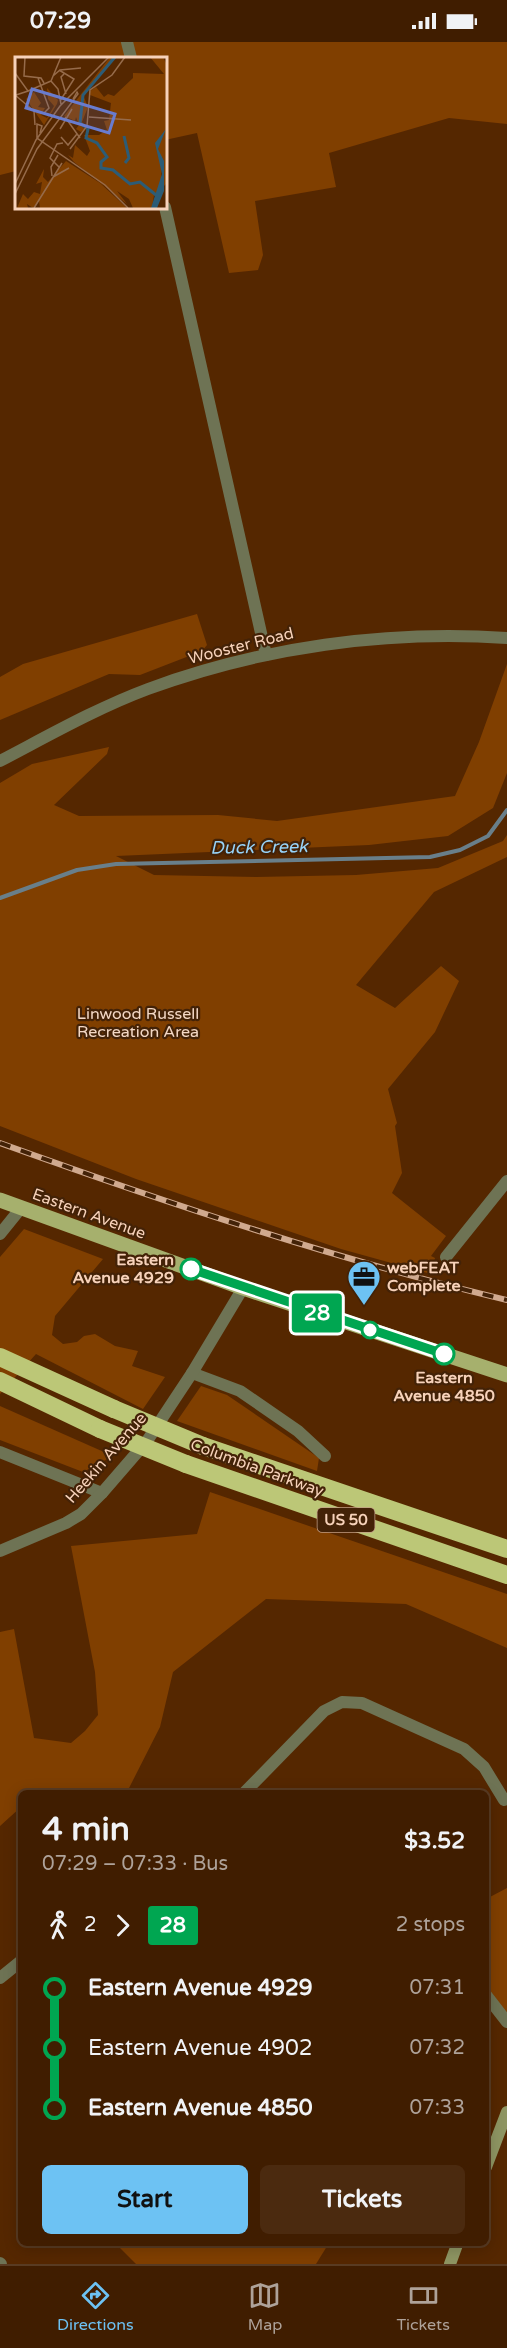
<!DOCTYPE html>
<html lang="en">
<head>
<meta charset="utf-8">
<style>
  body { margin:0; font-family:"Varela Round",sans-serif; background:#4b2a0f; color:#f1f3f6; height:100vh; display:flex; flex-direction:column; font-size:22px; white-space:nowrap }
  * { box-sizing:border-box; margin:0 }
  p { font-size:20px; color:#aea299 }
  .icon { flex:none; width:33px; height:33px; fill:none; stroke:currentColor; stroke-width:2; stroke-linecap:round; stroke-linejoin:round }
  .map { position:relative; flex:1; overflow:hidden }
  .details { position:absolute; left:18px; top:1748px; width:471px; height:456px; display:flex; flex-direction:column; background:#401d00; border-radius:9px; box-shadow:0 3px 15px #0003,0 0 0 2px #593b22 }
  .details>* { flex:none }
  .badge { padding:0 12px; border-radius:4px; font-size:21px; line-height:39px }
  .map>.badge { position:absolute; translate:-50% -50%; box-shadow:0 0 0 3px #fff }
  .legs { display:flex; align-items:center; gap:9px; height:66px; padding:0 24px; font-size:20px }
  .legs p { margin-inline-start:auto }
  .head { display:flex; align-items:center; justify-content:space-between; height:102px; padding:0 24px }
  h1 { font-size:33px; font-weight:700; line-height:45px }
  .cta { display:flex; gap:12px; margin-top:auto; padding:12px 24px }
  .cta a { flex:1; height:69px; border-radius:9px; background:#6dc2f3; color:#111; font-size:24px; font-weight:700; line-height:69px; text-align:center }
  .cta a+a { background:#4b2a0f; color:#f1f3f6 }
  ul { padding:0 24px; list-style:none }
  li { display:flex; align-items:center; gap:21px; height:60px; font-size:22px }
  li i { display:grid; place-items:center; width:9px; height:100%; margin:0 8px; background:currentColor }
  li i::after { content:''; width:15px; height:15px; margin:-8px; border:4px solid; border-radius:50%; background:#401d00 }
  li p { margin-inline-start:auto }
  li:first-child i { background:linear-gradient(#0000 50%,currentColor 0) }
  li:last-child i { background:linear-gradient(currentColor 50%,#0000 0) }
  .status { display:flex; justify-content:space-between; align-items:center; height:42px; padding:0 30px; background:#401d00; direction:ltr }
  .status svg { height:16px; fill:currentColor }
  .menu { display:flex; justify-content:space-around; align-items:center; height:84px; border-top:2px solid #593b22; background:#401d00; font-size:16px; color:#aea299 }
  .menu a { display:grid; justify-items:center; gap:3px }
  .menu .on { color:#6dc2f3 }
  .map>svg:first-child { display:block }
  .green { fill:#803f00 }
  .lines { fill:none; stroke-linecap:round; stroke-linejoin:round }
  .stream { stroke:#697f8a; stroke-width:4 }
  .minor { stroke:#6e7354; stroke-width:12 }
  .tertiary { stroke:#6e7354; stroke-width:12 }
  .secondary { stroke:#8e9562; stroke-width:12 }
  .primary { stroke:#a6b06d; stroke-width:15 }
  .motorway { stroke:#bcc777; stroke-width:18 }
  .rail-casing { stroke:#d0a98e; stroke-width:6 }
  .rail { stroke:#432207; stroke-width:4; stroke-dasharray:11; stroke-linecap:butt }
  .motorway-bridge { stroke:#bcc777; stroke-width:18 }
  .line-1-casing { stroke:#fff; stroke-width:14 }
  .line-1 { stroke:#00a651; stroke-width:9 }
  .stop-1-dot { fill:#fff; stroke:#00a651; stroke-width:3 }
  .labels { text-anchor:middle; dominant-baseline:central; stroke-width:4.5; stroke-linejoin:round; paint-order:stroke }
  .shield { fill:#432207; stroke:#c19d84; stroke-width:1.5 }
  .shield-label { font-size:15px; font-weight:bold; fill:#f7d2ba }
  .street-label { font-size:16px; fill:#f7d2ba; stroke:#432207 }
  .park-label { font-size:16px; fill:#f4d8c5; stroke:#432207 }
  .stop-label { font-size:16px; font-weight:bold; fill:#f7d2ba; stroke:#432207; text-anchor:end }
  .poi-label { font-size:16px; font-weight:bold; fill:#f7d2ba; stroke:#432207; text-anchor:start }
  .water-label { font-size:18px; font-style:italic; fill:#97d3f8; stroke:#432207 }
  .inset-river { fill:none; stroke:#2c5c76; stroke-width:3 }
  .inset-road { fill:none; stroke:#966b4a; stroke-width:1.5 }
  .view { fill:#697cce; fill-opacity:0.15; stroke:#697cce; stroke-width:3 }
  .inset-edge { fill:none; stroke:#f7d2ba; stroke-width:3 }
</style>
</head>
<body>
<div class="status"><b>07:29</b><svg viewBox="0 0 49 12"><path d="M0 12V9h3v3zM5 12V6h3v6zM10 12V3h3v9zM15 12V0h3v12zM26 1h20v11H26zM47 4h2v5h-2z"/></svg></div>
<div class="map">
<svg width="507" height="2222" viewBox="0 0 507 2222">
  <rect width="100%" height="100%" fill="#552700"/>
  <!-- green -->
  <g class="green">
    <path d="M0,0H507V82L449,76L329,111L336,145L255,159L263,213L258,228L229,231L197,91L165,98V16H16V129L0,133Z"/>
    <path d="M197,572L207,603L202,609L140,633L109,632L0,678V635L23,622Z"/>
    <path d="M507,622V731L493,766L448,794L369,803L116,814L154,833L256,835L356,833L438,826L503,799L507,793V815L434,850L356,943L395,966L441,924L459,939L435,990L388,1047L397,1081L395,1084L402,1131L392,1151L446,1194L431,1214L435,1216L431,1232L341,1207L136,1137L0,1084V741L32,722L109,705L107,712L54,763L79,774L218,773L277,779L455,754L479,700Z"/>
    <path d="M24,1187L103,1217L55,1274L52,1293L63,1302L77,1300L84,1294L95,1292L115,1304L138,1309L132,1324L165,1335L143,1367L36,1312L0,1352V1215Z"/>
    <path d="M201,1344L227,1353L319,1416L317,1429L177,1379Z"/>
    <path d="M0,1364L113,1414L83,1430L0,1398Z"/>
    <path d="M210,1450L507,1552V1606L406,1562L266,1557L173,1630L160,1685L127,1750H21V1765L0,1784V1590L14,1587L34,1696L71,1701L85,1689L98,1673L95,1630L71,1504L197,1492Z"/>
    <path d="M507,1846V1970L486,1965V1854L488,1856Z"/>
    <path d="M115,2201H329L316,2222H136Z"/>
  </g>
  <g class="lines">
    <!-- stream -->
    <path class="stream" d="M0,856L77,828L116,822L430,815L460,808L488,794L507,768"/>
    <!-- minor -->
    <g class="minor">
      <path d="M127,0L131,16"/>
      <path d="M165,165L266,613"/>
      <path d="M0,1192L21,1166"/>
      <path d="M446,1215L507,1139"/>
      <path d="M192,1331L240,1349L298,1389L325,1414"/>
      <path d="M0,1410L102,1451"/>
      <path d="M0,1509L66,1481L81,1472L102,1451L147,1399L192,1331L243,1246"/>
      <path d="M245,1750L324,1669L342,1660L362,1661L464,1707L484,1725L504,1758"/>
      <path d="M0,1936L21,1919"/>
      <path d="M486,1953L507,1980"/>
      <path d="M0,2221L1,2222"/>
    </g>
    <!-- tertiary -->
    <path class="tertiary" d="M0,719C48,694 97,666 148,647C262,605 386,588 507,596"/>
    <!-- secondary -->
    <g class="secondary">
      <path d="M486,2125L507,2070"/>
      <path d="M450,2222L458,2200"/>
    </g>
    <!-- primary -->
    <path class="primary" d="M0,1158L243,1246L507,1333"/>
    <!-- motorway -->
    <g class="motorway">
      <path d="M0,1315L114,1367"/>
      <path d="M0,1339L100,1387"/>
      <path d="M203,1404L507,1507"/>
      <path d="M186,1422L507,1533"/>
    </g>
    <defs>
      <path id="rail" d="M0,1101C167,1161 334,1217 507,1258"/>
    </defs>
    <!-- rail casing -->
    <use href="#rail" class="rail-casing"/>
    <!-- rail -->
    <use href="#rail" class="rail"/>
    <!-- motorway-bridge -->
    <g class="motorway-bridge">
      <path d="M114,1367L203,1404"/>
      <path d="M100,1387L186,1422"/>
    </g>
  </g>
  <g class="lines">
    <defs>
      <path id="line-1" d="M191,1227L444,1312"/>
    </defs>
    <!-- line-1 casing -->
    <use href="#line-1" class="line-1-casing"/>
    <!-- line-1 -->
    <use href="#line-1" class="line-1"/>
  </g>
  <!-- icons -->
  <defs>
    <symbol id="office-pin" viewBox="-11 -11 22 30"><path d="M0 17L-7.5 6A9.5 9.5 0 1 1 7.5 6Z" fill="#6dc2f3" stroke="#432207"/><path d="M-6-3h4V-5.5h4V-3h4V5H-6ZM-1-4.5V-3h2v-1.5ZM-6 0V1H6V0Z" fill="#111"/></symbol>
  </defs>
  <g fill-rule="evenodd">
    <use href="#office-pin" x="345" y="1216" width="38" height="52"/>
  </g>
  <!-- markers -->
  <g class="stop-1-dot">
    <circle cx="191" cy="1227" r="10"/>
    <circle cx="370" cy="1288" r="8"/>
    <circle cx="444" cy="1312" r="10"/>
  </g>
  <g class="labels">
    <!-- shield labels -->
    <rect class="shield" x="317.5" y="1466" width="57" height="24" rx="4.5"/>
    <g class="shield-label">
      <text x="346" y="1478">US 50</text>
    </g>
    <!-- street labels -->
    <g class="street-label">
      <text transform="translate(241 604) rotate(-14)">Wooster Road</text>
      <text transform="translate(89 1172) rotate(20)">Eastern Avenue</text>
      <text transform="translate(106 1416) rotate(-49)">Heekin Avenue</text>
      <text transform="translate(257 1426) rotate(20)">Columbia Parkway</text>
    </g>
    <!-- park labels -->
    <g class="park-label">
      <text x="138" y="972">Linwood Russell<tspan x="138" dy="18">Recreation Area</tspan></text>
    </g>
    <!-- stop labels -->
    <g class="stop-label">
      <text x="174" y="1218">Eastern<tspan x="174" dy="18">Avenue 4929</tspan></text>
      <text x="444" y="1336" text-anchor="middle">Eastern<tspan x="444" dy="18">Avenue 4850</tspan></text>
    </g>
    <!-- poi labels -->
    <g class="poi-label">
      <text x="387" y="1226">webFEAT<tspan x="387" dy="18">Complete</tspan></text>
    </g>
    <!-- water labels -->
    <g class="water-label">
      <text transform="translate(259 805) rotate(-1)">Duck Creek</text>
    </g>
  </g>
  <!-- overview -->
  <g transform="translate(15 15)">
    <rect width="152" height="152" fill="#552700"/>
    <path d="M95,0H100L68,38L73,50L67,65L71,70L65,65L67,54L66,57L64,67L70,72L66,75L61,72L64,68L61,60L60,64L49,59ZM135,0H148L152,8L151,127L149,129L147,99L146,129L143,140L139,138L137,151H118L114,142L102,134L112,147L59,105L53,98L58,101L60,88L72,99L75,94L69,78H84L92,73L89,64L94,63L96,46L75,38V34L81,30L89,40L93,37L99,39L118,21V16L149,17ZM32,31L43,43L42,47L29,68L11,42L19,35L26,46L23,50L30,51L26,58L32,61L39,49L33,42ZM51,104L85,126L112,151H25L24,144L18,151L12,147L13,151H2L8,137L13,142L19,135L25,137L27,125L21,127L29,112L28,120L33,125Z" fill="#803f00"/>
    <path d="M151,72L143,92L149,104V134L142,151H136L147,117L140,86Z" fill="#2c5c76"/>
    <path class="inset-river" d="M100,0L68,38L65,66L73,72L71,81L82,86L92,100L86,105V111L98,113L115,127L125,125L141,138M109,79L114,101L110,106"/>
    <path class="inset-road" d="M10,0L9,19L26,21L29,26M46,0L36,24L43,32L46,47M44,13L59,22L45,44M0,16L13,34L1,38M49,17L46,20L51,37M38,19L45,13L66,11M23,21L34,51L29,56M13,34L36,24M0,38L19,54L20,68M50,60L65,81M74,60L116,63M45,72L57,52M25,76L27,69L22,67V81L90,128L113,151M46,80L53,88L62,77M55,92L72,69L75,33L97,18L110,0M44,110L35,101L42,87L48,86M37,119L36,110L43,98M38,120L54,111M0,127L21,83L45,49L94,0M0,137L22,92L63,37L62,35L58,42M19,151L47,106"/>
    <path class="view" d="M17,32L100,57L94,76L11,51Z"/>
    <rect width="152" height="152" class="inset-edge"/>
  </g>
</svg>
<b class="badge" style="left:317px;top:1271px;background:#00a651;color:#fff">28</b>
<section class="details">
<div class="head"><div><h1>4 min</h1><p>07:29 – 07:33 · Bus</p></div><b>$3.52</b></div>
<div class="legs"><svg class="icon" aria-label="walk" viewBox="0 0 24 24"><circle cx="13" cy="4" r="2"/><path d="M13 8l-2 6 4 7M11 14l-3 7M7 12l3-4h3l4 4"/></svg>2<svg class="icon" aria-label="forward" viewBox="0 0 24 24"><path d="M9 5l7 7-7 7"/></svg><b class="badge" style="background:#00a651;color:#fff">28</b><p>2 stops</p></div>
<ul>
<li><i style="color:#00a651"></i><b>Eastern Avenue 4929</b><p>07:31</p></li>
<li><i style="color:#00a651"></i><span>Eastern Avenue 4902</span><p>07:32</p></li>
<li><i style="color:#00a651"></i><b>Eastern Avenue 4850</b><p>07:33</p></li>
</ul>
<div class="cta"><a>Start</a><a>Tickets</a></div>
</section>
</div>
<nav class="menu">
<a class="on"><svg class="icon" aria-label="directions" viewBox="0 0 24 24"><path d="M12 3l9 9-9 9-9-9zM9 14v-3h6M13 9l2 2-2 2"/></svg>Directions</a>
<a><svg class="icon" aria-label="map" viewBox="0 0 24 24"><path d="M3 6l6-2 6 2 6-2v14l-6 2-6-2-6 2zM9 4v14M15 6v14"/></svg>Map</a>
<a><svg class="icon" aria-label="tickets" viewBox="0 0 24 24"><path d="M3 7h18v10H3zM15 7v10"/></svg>Tickets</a>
</nav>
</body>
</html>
